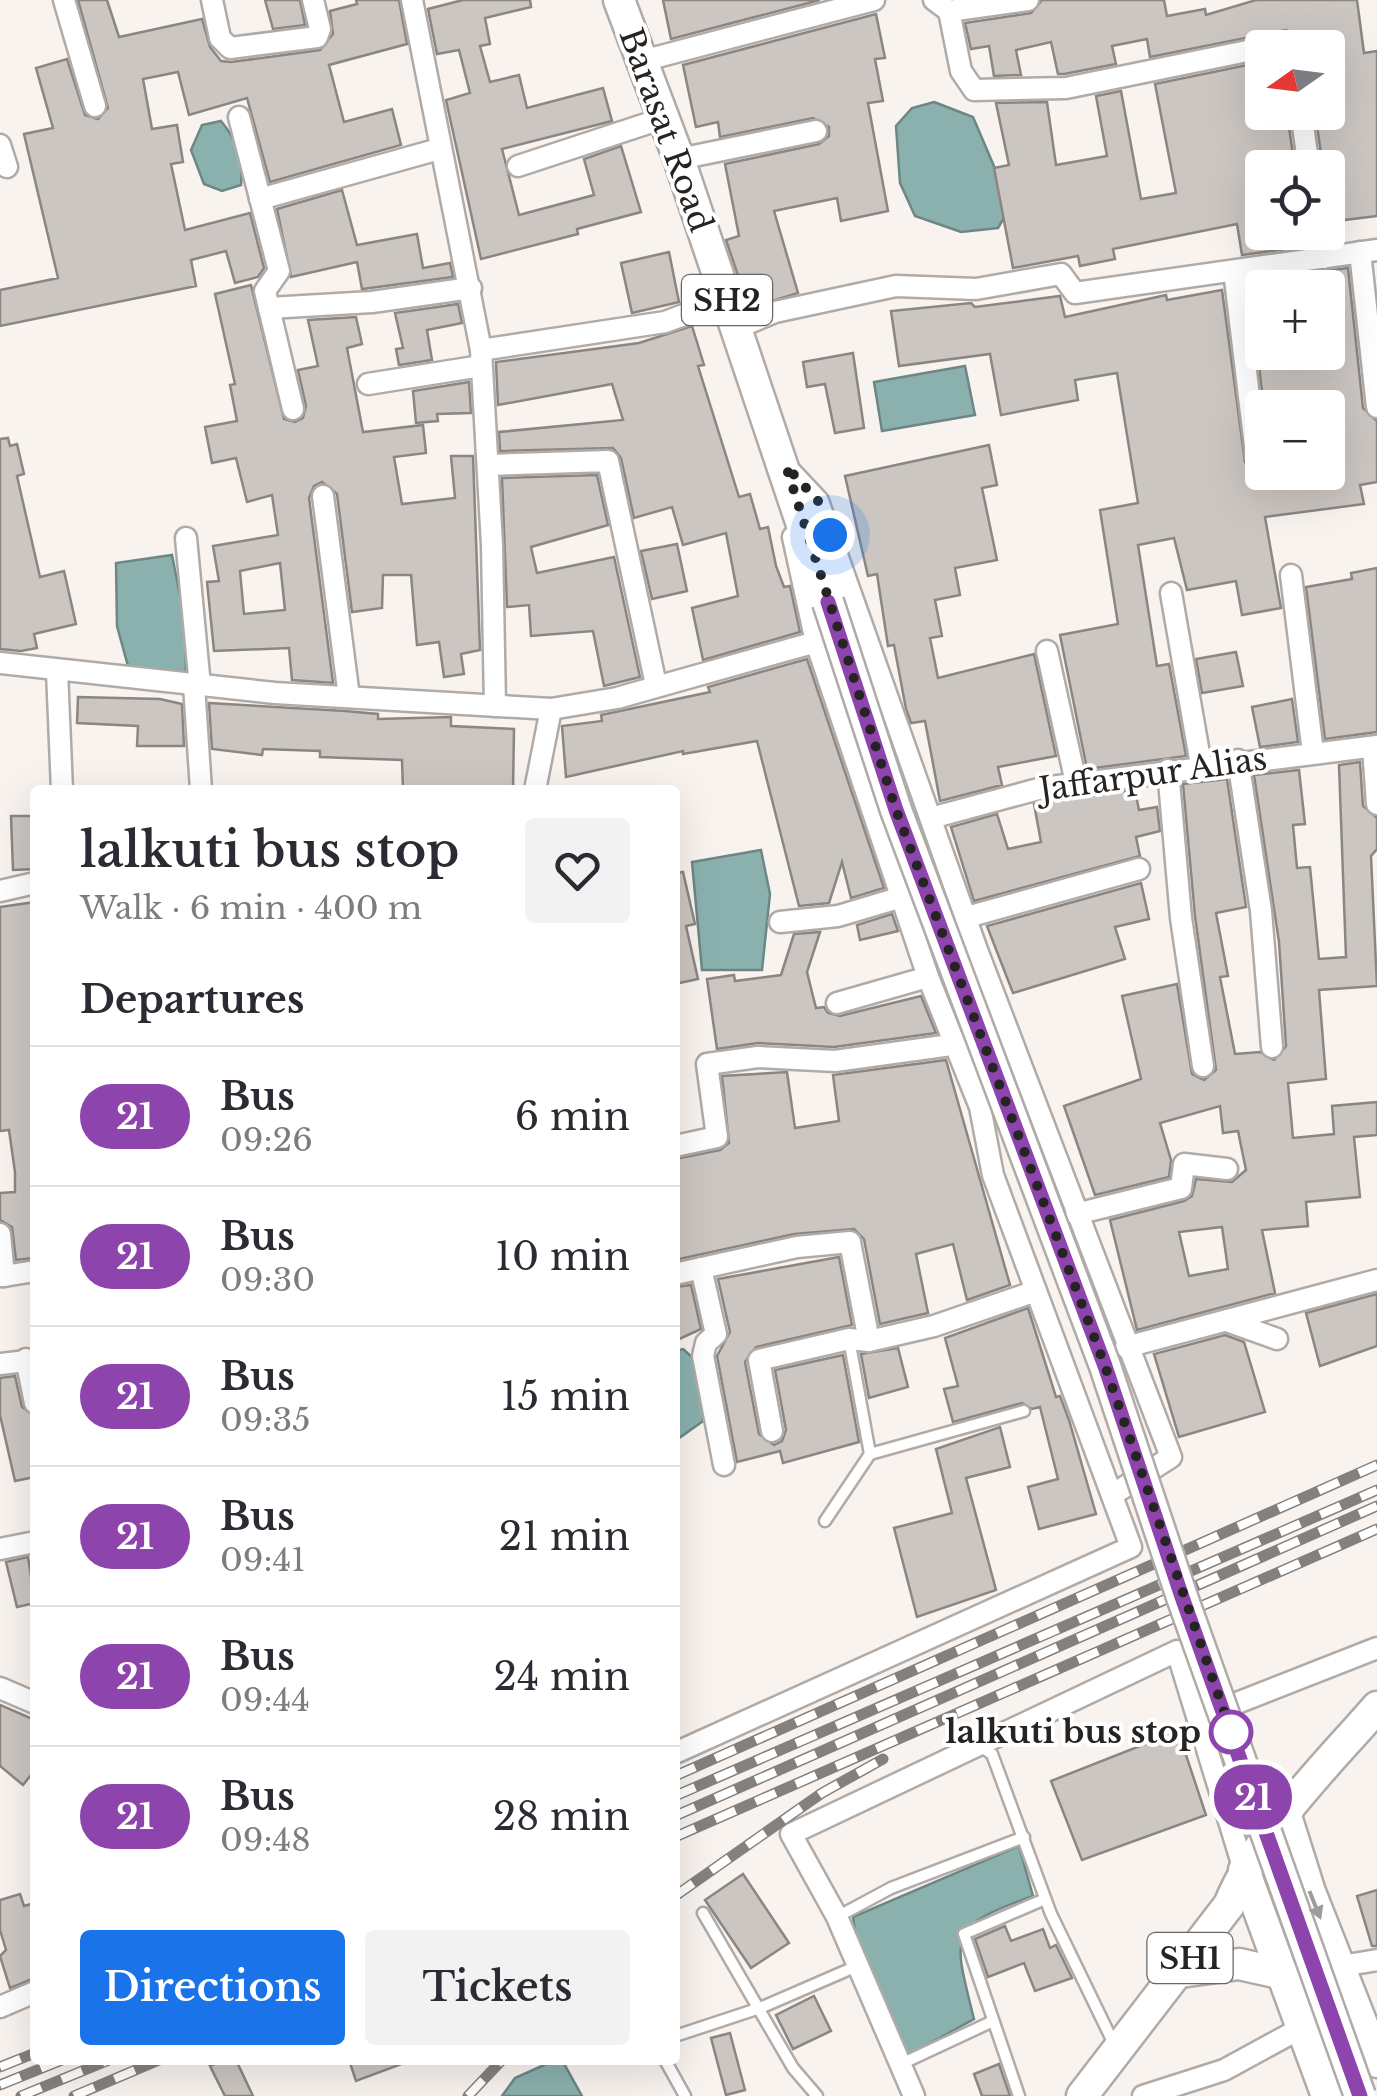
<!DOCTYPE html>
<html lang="en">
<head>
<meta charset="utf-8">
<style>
  body { margin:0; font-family:"Libre Baskerville",serif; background:#f2f2f3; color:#2b2b33; height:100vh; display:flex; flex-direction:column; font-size:38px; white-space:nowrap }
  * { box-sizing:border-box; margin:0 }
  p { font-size:32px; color:#7c7c81 }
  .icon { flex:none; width:55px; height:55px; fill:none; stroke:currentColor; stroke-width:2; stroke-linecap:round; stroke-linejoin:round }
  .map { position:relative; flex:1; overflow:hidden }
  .sheet { position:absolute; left:30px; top:785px; width:650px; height:1280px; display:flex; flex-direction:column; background:#fff; border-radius:10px; box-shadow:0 10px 40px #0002 }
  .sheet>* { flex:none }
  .badge { padding:0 20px; border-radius:32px; font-size:35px; line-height:65px }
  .needle { width:65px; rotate:256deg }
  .fabs { position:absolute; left:1245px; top:30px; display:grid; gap:20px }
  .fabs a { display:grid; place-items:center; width:100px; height:100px; border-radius:10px; background:#fff; box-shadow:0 10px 40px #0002; font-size:50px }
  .you { position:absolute; width:50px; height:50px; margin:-25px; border:8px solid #fff; border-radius:50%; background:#1a73e8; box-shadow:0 0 0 15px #1a73e833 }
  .map>.badge { position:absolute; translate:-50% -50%; box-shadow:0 0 0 5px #fff }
  h2 { padding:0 50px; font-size:38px; line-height:90px }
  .round { display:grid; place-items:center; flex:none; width:105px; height:105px; border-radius:10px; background:#f2f2f3 }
  .summary { display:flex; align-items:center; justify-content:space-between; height:170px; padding:0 50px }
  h1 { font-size:48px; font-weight:600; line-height:75px }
  .primary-button { display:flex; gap:20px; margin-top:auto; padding:20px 50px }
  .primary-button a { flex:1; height:115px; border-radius:10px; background:#1a73e8; color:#fff; font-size:40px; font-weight:600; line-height:115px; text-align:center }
  .primary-button a+a { background:#f2f2f3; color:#2b2b33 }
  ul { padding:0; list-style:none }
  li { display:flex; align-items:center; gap:30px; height:140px; padding:0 50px; border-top:2px solid #e1e1e2 }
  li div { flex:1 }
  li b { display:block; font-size:38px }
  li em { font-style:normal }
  li .badge { min-width:110px; font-weight:700; text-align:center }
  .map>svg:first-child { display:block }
  .water { fill:#8ab1ae; stroke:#6c8784; stroke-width:2.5 }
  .building { fill:#ccc6c2; stroke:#8b8682; stroke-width:2.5; fill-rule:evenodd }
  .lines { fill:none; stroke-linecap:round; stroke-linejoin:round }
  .lane-casing { stroke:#b1aba7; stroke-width:15 }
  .street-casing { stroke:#b1aba7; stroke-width:25 }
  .primary-casing { stroke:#b1aba7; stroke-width:35 }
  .lane { stroke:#fff; stroke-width:10 }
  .street { stroke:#fff; stroke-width:20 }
  .primary { stroke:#fff; stroke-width:30 }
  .rail-casing { stroke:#84807d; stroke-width:11 }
  .rail { stroke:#fff; stroke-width:8; stroke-dasharray:22; stroke-linecap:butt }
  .primary-bridge-casing { stroke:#b1aba7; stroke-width:35; stroke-linecap:butt }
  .primary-bridge { stroke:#fff; stroke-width:30 }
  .oneway { fill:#9d9c9c }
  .line-casing { stroke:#fff; stroke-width:22 }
  .line { stroke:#8e44ad; stroke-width:15 }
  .walk { stroke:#262422; stroke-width:10; stroke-dasharray:0 18 }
  .stop-dot { fill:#fff; stroke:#8e44ad; stroke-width:5 }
  .labels { text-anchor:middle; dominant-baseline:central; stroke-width:8; stroke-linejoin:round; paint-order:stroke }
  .shield { fill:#fff; stroke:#676664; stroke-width:2.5 }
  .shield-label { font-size:30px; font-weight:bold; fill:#262422 }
  .street-label { font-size:32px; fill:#262422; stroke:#fff }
  .stop-label { font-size:32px; font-weight:bold; fill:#262422; stroke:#fff; text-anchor:end }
</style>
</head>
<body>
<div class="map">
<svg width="1377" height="2096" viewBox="0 0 1377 2096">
  <rect width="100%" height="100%" fill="#f9f3ef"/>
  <!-- water -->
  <g class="water">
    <path d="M934,102L973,117L1011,206L998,228L961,232L915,216L900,183L896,126L912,108Z"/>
    <path d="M221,121C237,140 244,160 241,185L222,191L204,184L191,150L202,125Z"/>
    <path d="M965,366L975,415L882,431L874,382Z"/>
    <path d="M172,555L185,621L186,672L128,666L117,626L116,563Z"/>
    <path d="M761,850L770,894L762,970H702L692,862Z"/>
    <path d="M683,1349L703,1367V1421L675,1441V1351Z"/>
    <path d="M1019,1846L1033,1896C946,1927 953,1934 974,2019L907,2056L855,1932L853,1917Z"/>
    <path d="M555,2060H562L582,2096H502L515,2078Z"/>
  </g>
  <!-- building -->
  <g class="building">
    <path d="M78,0H107L119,37L202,19L210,47L221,61L231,62L320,50L333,34L330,11L357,4L356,0H399L407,44L329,65L344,122L392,109L401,145L270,182L247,98L189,115L178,72L143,79L152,129L177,125L183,162L171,164L185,230L250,213L264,268L258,277L235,283L226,251L191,260L196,286L0,326V290L58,278L24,134L53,128L36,68L67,59L85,115L98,119L108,108Z"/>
    <path d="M265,0H300L305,25L273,29Z"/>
    <path d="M463,0H530L531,7L485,18L490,44L480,46L490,82L519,75L527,108L603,88L612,121L502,149L519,215L594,195L584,159L621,146L641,212L577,229L578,234L481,259L446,100L470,93L459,50L437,54L428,9Z"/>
    <path d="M663,0H820L671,39Z"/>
    <path d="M1042,0H1164L1167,16L1205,9L1206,15L1256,0H1357L1364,53L1377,51V216L1328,222V168H1323L1315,112H1328V35L1302,39L1286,30L1150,57L1147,39L1112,46L1116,64L1064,74H1058L1051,42L1016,50L1021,75L994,76L989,46L971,49L965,23L1031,13Z"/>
    <path d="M876,14L885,58L875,59L883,101L868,103L888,211L841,221L837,198L774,211L798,293L749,308L726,240L739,236L725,164L819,144L829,136V127L813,118L720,137L718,122L696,127L683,65Z"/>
    <path d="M1262,62V118L1287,114L1295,168H1262V232H1306L1308,246L1242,255L1237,224L1113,249L1115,259L1080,266L1078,256L1013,268L994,168L1009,165L996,103L1047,102L1056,165L1107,156L1096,96L1121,91L1141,199L1176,193L1155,84Z"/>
    <path d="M342,190L357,245L417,234L423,268L450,263L453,277L362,289L357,262L291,277L277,209Z"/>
    <path d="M669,252L679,302L632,313L621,263Z"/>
    <path d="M1348,268L1363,408L1377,421V482L1360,485L1364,504L1265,517L1281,608L1242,615L1236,581L1187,590L1174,538L1138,545L1157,666L1169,664L1186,756L1087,769L1060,635L1118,624L1100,510L1138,503L1117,373L1075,380L1078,400L1001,415L990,354L899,366L891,311L971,303L975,307L1060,296L1065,317L1166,295L1167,300L1222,290L1245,462L1252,468L1262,467V472H1328V408H1264L1249,282ZM1262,288H1328L1333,352H1262Z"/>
    <path d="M251,285L284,419L295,422L303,418L306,406L298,370L318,366L308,320L356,317L362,344L347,348L363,432L423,425L426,453L394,457L402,504L455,498L451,456H473L480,650L461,654L464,674L444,677L439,642L417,645L411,575H383L382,608L352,612L337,494L322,482L314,486L309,498L333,683L292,680L289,648L214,651L207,582L219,581L213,546L278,535L272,495L247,502L236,458L212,463L205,427L237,421L230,385L235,384L215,294ZM280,563L285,610L244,614L240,571Z"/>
    <path d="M458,304L462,323L427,330L432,360L399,365L396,349L403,348L395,313Z"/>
    <path d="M692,326L704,365L698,366L739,497L750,494L760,529L768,527L776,566L784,587L790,586L800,632L703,660L692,608L738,596L726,533L683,545L672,507L634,518L621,458L613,448L500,451L499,432L623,420L612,384L498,405L496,362L639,343Z"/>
    <path d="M853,353L864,428L835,433L825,384L807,387L803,362Z"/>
    <path d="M469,382L471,413L437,414L438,421L416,423L413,391Z"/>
    <path d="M8,438L10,446L17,444L24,474L17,476L40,577L64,571L76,624L34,634L37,648L21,651L0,649V439Z"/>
    <path d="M989,445L997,485L982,488L997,560L955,568L960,595L935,600L942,636L930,638L938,678L1034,654L1056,756L998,767L1002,785L940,801L925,721L911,723L906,709L894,645L888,646L877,574L868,576L845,476Z"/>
    <path d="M597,475L608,525L531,547L537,573L614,557L640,677L604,686L593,631L531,636L529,605L507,607L502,478Z"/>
    <path d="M677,544L687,591L652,599L641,551Z"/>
    <path d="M1377,568V732L1325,739L1306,587L1352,579L1351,573Z"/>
    <path d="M1236,652L1243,686L1202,693L1196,659Z"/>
    <path d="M807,659L884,888L851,898L842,862L829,903L799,906L757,741L683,754V751L566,777L562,726L602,721L601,715L710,692L708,687Z"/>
    <path d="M78,697L160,699L182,704L184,746H137L138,726L77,723Z"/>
    <path d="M1292,699L1298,742L1260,747L1252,707Z"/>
    <path d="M209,703L345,711L378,714V719L451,717V726L514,729L513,790H403L402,760L320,757V751L263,749L262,755L212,749Z"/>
    <path d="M1360,762L1363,806L1377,818V849L1371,856L1377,986L1319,990L1326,1079L1288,1083L1293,1138L1334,1134L1332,1106L1377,1102V1135L1354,1137L1360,1197L1306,1202L1308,1226L1262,1230L1275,1293L1137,1330L1110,1220L1184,1201L1192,1196L1196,1179L1232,1182L1246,1170L1238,1131L1223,1133L1220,1106L1160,1123L1171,1160L1169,1177L1095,1195L1064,1106L1141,1079L1122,996L1177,984L1192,1074L1204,1080L1216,1070L1195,916L1183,784L1227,779L1246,907L1216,913L1228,976L1220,977L1235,1054L1260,1052L1274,1060L1286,1046L1279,942L1254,775L1299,770L1305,824L1293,825L1297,868L1310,867L1319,959L1346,957L1339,765ZM1222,1227L1228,1269L1189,1276L1179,1232Z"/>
    <path d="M1135,790L1139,810L1157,807L1160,831L1136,837L1140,856L974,901L951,827L997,814L1008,849L1041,842L1034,804Z"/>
    <path d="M11,816H35V869L13,870Z"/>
    <path d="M683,872L695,924L686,926L698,979L675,984V873Z"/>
    <path d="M1141,883L1149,919L1115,927L1125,959L1013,993L987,926Z"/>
    <path d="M35,902V1258L16,1260L12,1227L0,1220V1193L15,1192V1172L9,1130L0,1131V907Z"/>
    <path d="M892,914L898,931L860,940L857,925Z"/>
    <path d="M820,932L807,972L816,1008L824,1007L828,1013L840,1016L921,996L936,1033L834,1047L758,1043L717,1049L707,979L734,975L735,981L781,975L794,934Z"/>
    <path d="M946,1060L1010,1285L967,1300L953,1244L916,1254L928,1313L880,1324L864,1239L854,1229L794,1234L675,1260V1159L720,1150L729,1143L722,1076L787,1072L795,1128L839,1121L833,1075Z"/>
    <path d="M839,1257L852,1325L756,1347L745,1362L759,1434L774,1445L782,1441L786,1430L775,1370L843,1355L859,1442L783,1463L780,1451L737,1462L717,1356L730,1332L718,1279Z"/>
    <path d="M691,1285L701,1329L675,1341V1287Z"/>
    <path d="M1377,1294V1346L1320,1366L1306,1313Z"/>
    <path d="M1028,1308L1056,1397L1060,1396L1069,1420L1096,1514L1039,1529L1028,1487L1058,1479L1040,1407L1032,1409L1022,1403L953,1422L944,1389L958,1386L945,1338Z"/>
    <path d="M1225,1335L1244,1342L1265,1412L1179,1437L1154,1354Z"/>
    <path d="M898,1348L908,1387L869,1398L861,1354Z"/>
    <path d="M15,1376L22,1407L35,1416V1477L15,1481L0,1415V1378Z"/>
    <path d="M1000,1427L1010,1467L966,1478L996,1590L917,1617L894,1528L952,1513L936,1449Z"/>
    <path d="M28,1557L35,1603L17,1607L6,1562Z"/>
    <path d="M0,1705L35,1720V1770L23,1785L0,1766Z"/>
    <path d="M1178,1731L1206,1815L1082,1860L1051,1781Z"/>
    <path d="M743,1874L789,1943L751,1968L705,1900Z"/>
    <path d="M1377,1890V1946H1372L1357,1896Z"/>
    <path d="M20,1894L24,1906L35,1903V1978L10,1988L0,1956L6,1950L0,1930V1900Z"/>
    <path d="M1005,1926L1011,1941L1043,1929L1050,1948L1056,1945L1072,1978L1035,1991L1024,1963L988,1977L975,1939Z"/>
    <path d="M814,1996L831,2031L793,2049L776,2015Z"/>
    <path d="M730,2033L745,2090L726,2095L711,2038Z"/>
    <path d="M223,2060H236L253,2096H225L210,2066Z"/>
    <path d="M349,2060H407V2062L356,2081Z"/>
    <path d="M999,2064L1010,2096H982L974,2074Z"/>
  </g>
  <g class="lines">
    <defs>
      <g id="lane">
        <path d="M870,1454L1024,1411"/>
        <path d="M825,1521L870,1454L849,1339"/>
        <path d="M980,1746L992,1754L1051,1914L1114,2044"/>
        <path d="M703,1913L793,2068L817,2096"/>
        <path d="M837,1917L891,1888L1024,1837"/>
        <path d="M675,2036L760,2008L857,1966"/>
        <path d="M665,2060L685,2096"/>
        <path d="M901,2064L991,2022"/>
        <path d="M1019,2096L964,1934L1045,1899"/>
      </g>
      <g id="street">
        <path d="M64,0L95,106"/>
        <path d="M212,0L220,38L230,48L317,37L320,29L313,0"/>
        <path d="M412,0L481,350L492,545L495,706"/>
        <path d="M934,0L949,11L1028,0"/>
        <path d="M949,11L961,71L974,90L1066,88L1262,48"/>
        <path d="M1264,48L1289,43L1290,48"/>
        <path d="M642,61L874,0"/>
        <path d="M1301,112L1309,168"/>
        <path d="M239,117L279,271L265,291L293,409"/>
        <path d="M0,145L7,167"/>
        <path d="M679,159L816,131"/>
        <path d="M518,166L664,118"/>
        <path d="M260,199L439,149"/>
        <path d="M1319,232L1324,258"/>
        <path d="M1360,252L1377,407"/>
        <path d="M1234,271L1256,455"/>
        <path d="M269,308L372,302L471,288"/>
        <path d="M737,328L775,312L896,286L976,289L1061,274L1075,293L1377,250"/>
        <path d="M481,350L665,322L727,299"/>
        <path d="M368,384L481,366"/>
        <path d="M488,465L608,461L656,685"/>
        <path d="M787,468L818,501L977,950L1171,1457L1112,1495"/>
        <path d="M323,496L349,697"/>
        <path d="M186,538L200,686"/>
        <path d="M1291,575L1313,753"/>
        <path d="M1171,593L1201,765"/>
        <path d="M1047,651L1076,783"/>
        <path d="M0,663L275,693L551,709L617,698L816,642"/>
        <path d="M57,671L62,790"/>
        <path d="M194,685L201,790"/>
        <path d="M1373,747L1377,804"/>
        <path d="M1238,760L1261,911L1272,1047"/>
        <path d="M1168,770L1181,918L1203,1066"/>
        <path d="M535,790L551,709"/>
        <path d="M931,818L1042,788L1377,746"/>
        <path d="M0,891L35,883"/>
        <path d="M967,917L1139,869"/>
        <path d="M780,922L838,916L902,897"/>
        <path d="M837,1003L928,977"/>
        <path d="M675,1146L717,1137L707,1064L758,1057L835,1061L958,1044"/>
        <path d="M1076,1214L1181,1188L1184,1164L1227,1169"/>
        <path d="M0,1234L4,1276H0"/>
        <path d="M701,1268L716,1334L706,1343L703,1356L724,1465"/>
        <path d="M675,1274L797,1247L850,1242L869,1341"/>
        <path d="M4,1276L35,1271"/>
        <path d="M1227,1321L1277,1339"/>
        <path d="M1126,1347L1377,1280"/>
        <path d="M26,1359L35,1403"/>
        <path d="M0,1364L35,1360"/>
        <path d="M772,1431L759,1360L849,1339L869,1341L934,1326L1036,1291"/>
        <path d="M0,1549L35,1542"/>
        <path d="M0,1688L35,1703"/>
        <path d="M1214,1712L1377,1648"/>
        <path d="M675,1753L1131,1547L993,1175L980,1107L928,977L816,642L793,537"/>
        <path d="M1341,1966L1377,1960"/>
        <path d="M0,2007L35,1992"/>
        <path d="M914,2096L837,1917L791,1834L1177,1651L1244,1870"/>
        <path d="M1143,2096L1224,2070L1303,2027"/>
      </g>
      <g id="primary">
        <path d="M619,0L679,159L828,602"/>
        <path d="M1285,1813L1310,1892L1377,2062"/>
        <path d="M1244,1870L1327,2096"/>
        <path d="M1180,1972L1239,1964L1284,1974"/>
        <path d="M1082,2096L1229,1905C1261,1828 1323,1769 1377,1707"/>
      </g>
    </defs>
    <!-- lane casing -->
    <use href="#lane" class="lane-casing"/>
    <!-- street casing -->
    <use href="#street" class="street-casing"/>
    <!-- primary casing -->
    <use href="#primary" class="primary-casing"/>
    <!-- lane -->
    <use href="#lane" class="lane"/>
    <!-- street -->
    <use href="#street" class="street"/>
    <!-- primary -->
    <use href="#primary" class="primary"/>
    <defs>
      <g id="rail">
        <path d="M675,1776L1377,1465"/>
        <path d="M675,1796L1377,1490"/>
        <path d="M675,1816L1377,1506"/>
        <path d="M675,1837L1377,1529"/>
        <path d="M675,1896L822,1793L883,1759"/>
        <path d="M0,2067L35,2053"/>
        <path d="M0,2085L62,2060"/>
        <path d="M21,2096L109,2060"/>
        <path d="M74,2096L159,2060"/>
        <path d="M468,2096L502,2060"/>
      </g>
    </defs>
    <!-- rail casing -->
    <use href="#rail" class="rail-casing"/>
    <!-- rail -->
    <use href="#rail" class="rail"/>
    <defs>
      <path id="primary-bridge" d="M828,602L896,810L1105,1366L1182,1597L1360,2096"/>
    </defs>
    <!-- primary-bridge casing -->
    <use href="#primary-bridge" class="primary-bridge-casing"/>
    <!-- primary-bridge -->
    <use href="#primary-bridge" class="primary-bridge"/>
  </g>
  <!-- one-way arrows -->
  <defs><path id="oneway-solid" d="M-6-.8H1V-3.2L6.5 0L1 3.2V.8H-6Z" transform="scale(2.5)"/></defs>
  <use class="oneway" href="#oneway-solid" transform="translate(1315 1905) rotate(68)"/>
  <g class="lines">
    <defs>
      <path id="line" d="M828,602L896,810L1105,1366L1182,1597L1360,2096"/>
    </defs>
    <!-- line casing -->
    <use href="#line" class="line-casing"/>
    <!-- line -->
    <use href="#line" class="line"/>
    <!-- walk -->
    <path class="walk" d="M830,535L818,501L786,466L896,810L1105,1366L1231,1732"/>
  </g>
  <!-- markers -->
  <circle class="stop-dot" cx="1231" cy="1732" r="20"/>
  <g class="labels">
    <!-- shield labels -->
    <g class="shield">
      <rect x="682" y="275" width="90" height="50" rx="8"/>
      <rect x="1147.5" y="1933" width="85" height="50" rx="8"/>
    </g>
    <g class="shield-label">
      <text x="727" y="300">SH2</text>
      <text x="1190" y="1958">SH1</text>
    </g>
    <!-- street labels -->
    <g class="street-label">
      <text transform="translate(666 130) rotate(70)">Barasat Road</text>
      <text transform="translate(1153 774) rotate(-8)">Jaffarpur Alias</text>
    </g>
    <!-- stop labels -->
    <g class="stop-label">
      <text x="1201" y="1732">lalkuti bus stop</text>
    </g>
  </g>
</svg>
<div class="fabs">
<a><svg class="needle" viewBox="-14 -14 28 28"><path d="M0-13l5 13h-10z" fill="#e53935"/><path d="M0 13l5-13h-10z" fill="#7c7c81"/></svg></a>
<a><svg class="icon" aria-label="locate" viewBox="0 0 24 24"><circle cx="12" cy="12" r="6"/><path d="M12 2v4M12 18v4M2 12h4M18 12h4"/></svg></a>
<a>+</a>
<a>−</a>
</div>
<div class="you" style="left:830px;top:535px"></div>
<b class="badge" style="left:1253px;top:1797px;background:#8e44ad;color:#fff">21</b>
<section class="sheet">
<div class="summary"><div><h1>lalkuti bus stop</h1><p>Walk · 6 min · 400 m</p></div><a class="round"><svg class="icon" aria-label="heart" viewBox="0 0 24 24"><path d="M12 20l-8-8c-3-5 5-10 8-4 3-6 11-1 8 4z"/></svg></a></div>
<h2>Departures</h2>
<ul>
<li><span class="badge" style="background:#8e44ad;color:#fff">21</span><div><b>Bus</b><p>09:26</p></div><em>6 min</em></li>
<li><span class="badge" style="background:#8e44ad;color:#fff">21</span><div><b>Bus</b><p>09:30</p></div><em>10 min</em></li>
<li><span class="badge" style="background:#8e44ad;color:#fff">21</span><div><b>Bus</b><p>09:35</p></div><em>15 min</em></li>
<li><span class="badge" style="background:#8e44ad;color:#fff">21</span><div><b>Bus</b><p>09:41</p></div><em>21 min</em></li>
<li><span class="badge" style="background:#8e44ad;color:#fff">21</span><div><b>Bus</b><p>09:44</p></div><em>24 min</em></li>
<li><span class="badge" style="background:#8e44ad;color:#fff">21</span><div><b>Bus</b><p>09:48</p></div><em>28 min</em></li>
</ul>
<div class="primary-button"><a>Directions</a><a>Tickets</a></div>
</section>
</div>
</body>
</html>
